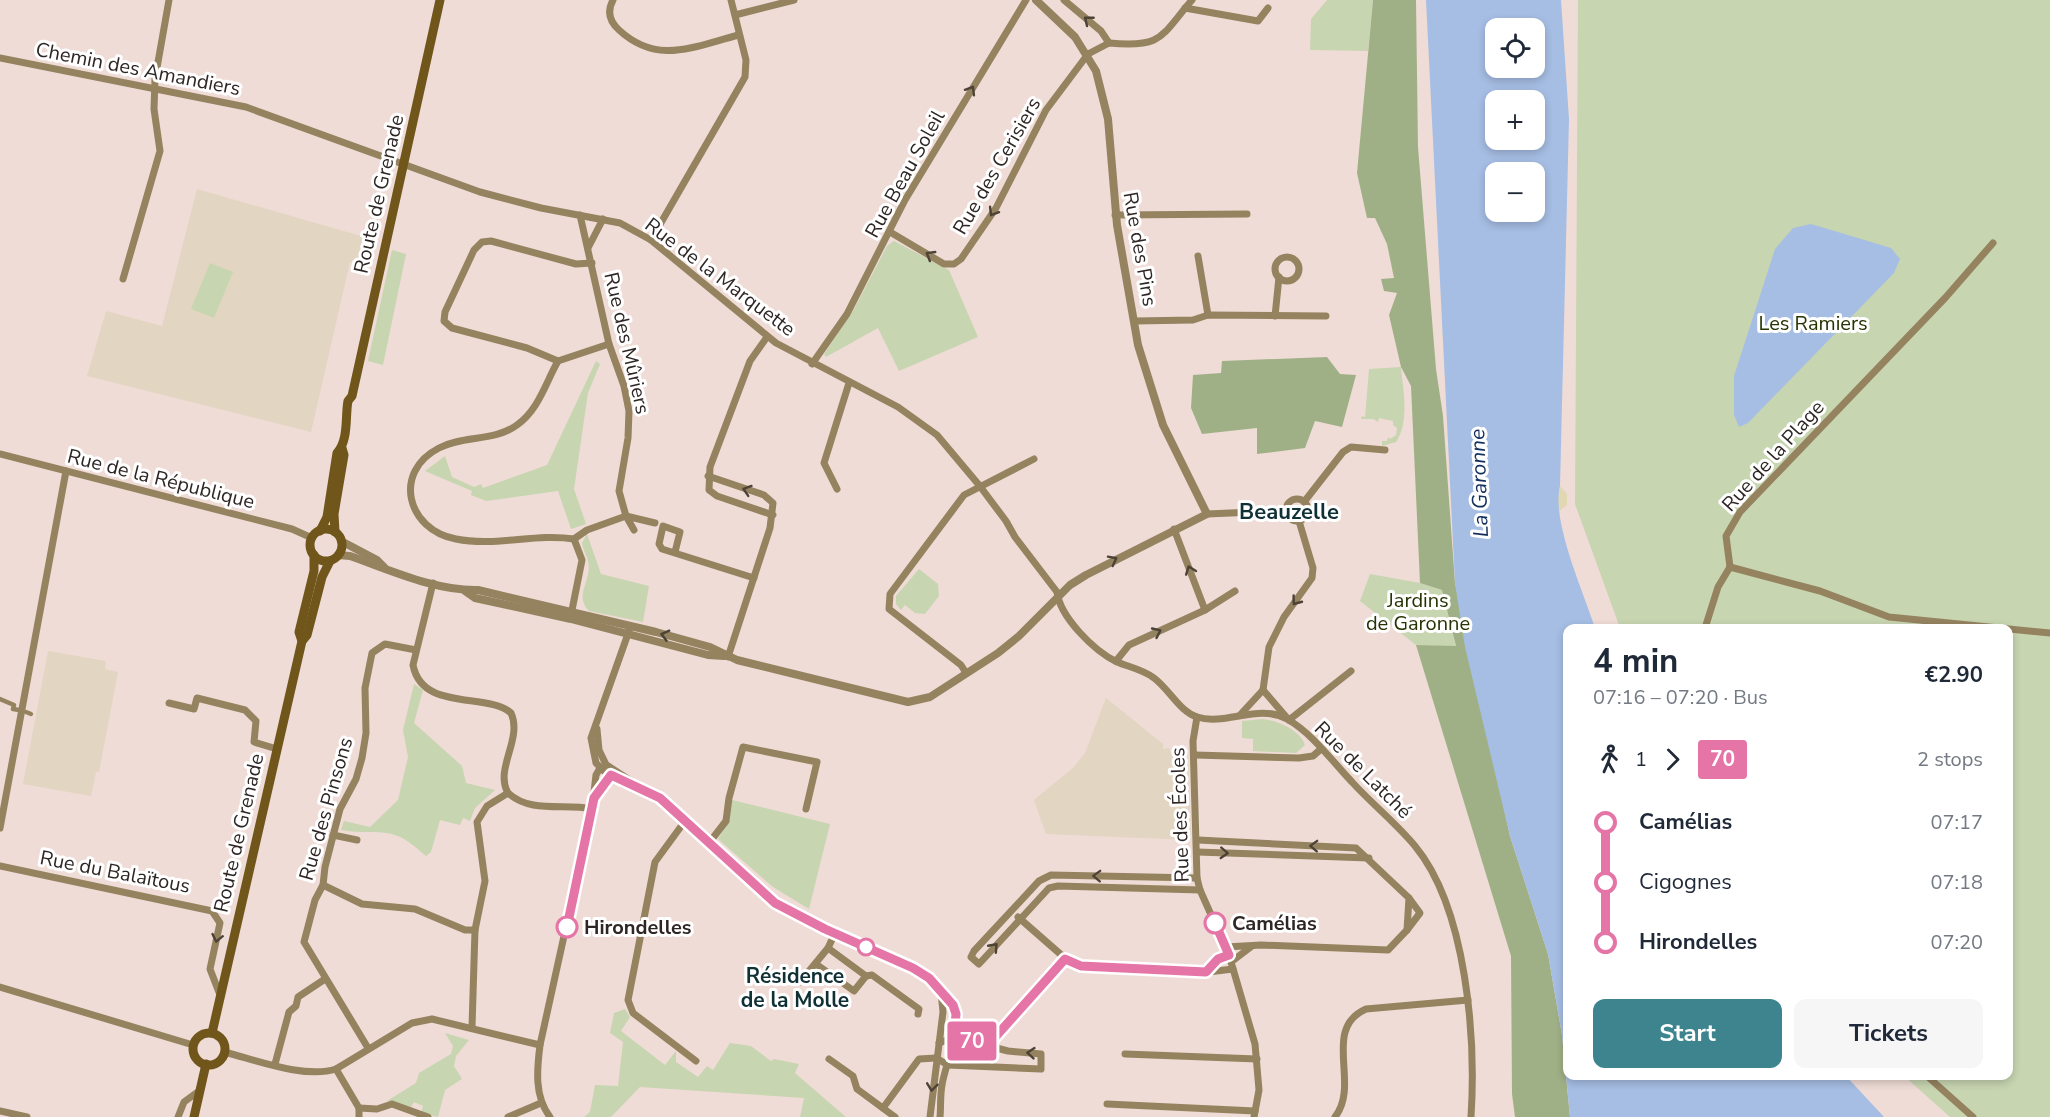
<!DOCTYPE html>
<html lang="en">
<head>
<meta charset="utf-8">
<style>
  body { margin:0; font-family:"Nunito Sans",sans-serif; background:#f6f6f7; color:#1f2937; height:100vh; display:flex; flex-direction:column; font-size:22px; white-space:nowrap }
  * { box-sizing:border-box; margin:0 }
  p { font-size:20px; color:#747a83 }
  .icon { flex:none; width:33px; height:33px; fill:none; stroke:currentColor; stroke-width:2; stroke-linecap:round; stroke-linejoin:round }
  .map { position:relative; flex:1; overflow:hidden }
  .panel { position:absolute; left:1563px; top:624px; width:450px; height:456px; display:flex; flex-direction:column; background:#fff; border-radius:12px; box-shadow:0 3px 9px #0003 }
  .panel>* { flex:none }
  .badge { padding:0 12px; border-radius:4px; font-size:21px; line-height:39px }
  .fabs { position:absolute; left:1485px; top:18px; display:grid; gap:12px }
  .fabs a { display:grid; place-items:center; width:60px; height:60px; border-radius:12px; background:#fff; box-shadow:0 3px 9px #0003; font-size:30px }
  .map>.badge { position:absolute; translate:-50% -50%; box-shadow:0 0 0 3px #fff }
  .legs { display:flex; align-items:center; gap:9px; height:66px; padding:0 30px; font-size:20px }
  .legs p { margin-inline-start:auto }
  .overview { display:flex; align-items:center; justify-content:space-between; height:102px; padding:0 30px }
  h1 { font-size:33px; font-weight:700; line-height:45px }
  .action { display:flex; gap:12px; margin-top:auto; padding:12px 30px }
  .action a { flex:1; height:69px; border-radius:12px; background:#3d848e; color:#fff; font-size:24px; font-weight:700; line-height:69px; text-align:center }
  .action a+a { background:#f6f6f7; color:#1f2937 }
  ul { padding:0 30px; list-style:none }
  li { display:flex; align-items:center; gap:21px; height:60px; font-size:22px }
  li i { display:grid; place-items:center; width:9px; height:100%; margin:0 8px; background:currentColor }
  li i::after { content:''; width:15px; height:15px; margin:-8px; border:4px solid; border-radius:50%; background:#fff }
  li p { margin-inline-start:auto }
  li:first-child i { background:linear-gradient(#0000 50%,currentColor 0) }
  li:last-child i { background:linear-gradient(currentColor 50%,#0000 0) }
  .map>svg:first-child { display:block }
  .education { fill:#e2d5c1 }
  .green { fill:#c8d5b1 }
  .forest { fill:#a0b086 }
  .sand { fill:#e1d7b2 }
  .water { fill:#a6bee4; fill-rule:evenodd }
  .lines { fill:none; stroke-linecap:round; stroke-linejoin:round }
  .pedestrian { stroke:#958360; stroke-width:4.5 }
  .minor { stroke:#958360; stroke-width:7 }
  .tertiary { stroke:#958360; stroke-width:8 }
  .secondary { stroke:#70561b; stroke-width:9 }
  .oneway { stroke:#4c4236 }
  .line-1-casing { stroke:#fff; stroke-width:14 }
  .line-1 { stroke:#e675a7; stroke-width:9 }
  .stop-1-dot { fill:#fff; stroke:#e675a7; stroke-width:3 }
  .labels { text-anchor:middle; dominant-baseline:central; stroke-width:6; stroke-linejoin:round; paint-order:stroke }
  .street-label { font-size:20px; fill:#2d2624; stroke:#fff }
  .park-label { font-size:20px; fill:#263302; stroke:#fff }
  .stop-label { font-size:20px; font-weight:bold; fill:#2d2624; stroke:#fff; text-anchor:start }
  .water-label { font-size:21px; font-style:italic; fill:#132f5e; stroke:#fff }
  .neighbourhood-label { font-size:21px; font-weight:bold; fill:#0f3136; stroke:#fff }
  .quarter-label { font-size:22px; font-weight:bold; fill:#0f3136; stroke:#fff }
</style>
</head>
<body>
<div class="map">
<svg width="2050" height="1117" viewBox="0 0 2050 1117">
  <rect width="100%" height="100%" fill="#efdcd6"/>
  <!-- education -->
  <g class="education">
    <path d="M197,189L368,238L361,264L350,262L311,432L87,376L106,311L162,326Z"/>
    <path d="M48,651L106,661L105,669L118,672L99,772H96L91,796L23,784Z"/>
    <path d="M1106,698L1163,744V749L1169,748L1172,755L1188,752L1191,840L1046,834L1034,800L1074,767L1085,753Z"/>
  </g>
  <!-- green -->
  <g class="green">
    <path d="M1327,0H1373L1368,51L1310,50L1311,19Z"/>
    <path d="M1578,0H2050V1117H1950L1904,1076H2008V628H1620L1575,504Z"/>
    <path d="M894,241L949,270L978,337L899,371L878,328L826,357L824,354L854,309L887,246Z"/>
    <path d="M392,250L406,254L383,365L368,361Z"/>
    <path d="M210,263L233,272L214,318L191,309Z"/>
    <path d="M596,361L600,364L588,393L574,489L586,524L571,529L558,491L486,501L471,495L472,491L425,471L445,456L452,477L474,487L481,484L483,488L547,465Z"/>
    <path d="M1401,367C1403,391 1410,421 1396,442L1382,446V441H1387L1388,437L1390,439L1396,435L1397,428L1393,425V421L1379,418L1378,422L1373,419H1361L1362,416L1365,417L1369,369Z"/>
    <path d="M587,534L601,574L649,586L643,622L589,611C573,595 593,580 588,561C587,556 583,550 582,543Z"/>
    <path d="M919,569L938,584L939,596L925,614L915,613L905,605L901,610L896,604V596Z"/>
    <path d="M1370,574L1420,583L1442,590L1456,647L1416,645L1360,601Z"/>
    <path d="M414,684L423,690L414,723L462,766L466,783L495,790L475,808L470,821L463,818L460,825L440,820L431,852L426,856C389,822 384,837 341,830L344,821L370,827L398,800L408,757L403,730Z"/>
    <path d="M1263,719C1278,721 1300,730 1305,745L1296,753L1253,751V739L1242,738V721Z"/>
    <path d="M732,800L830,824L809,909L773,887L718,839L729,822Z"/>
    <path d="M625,1009L630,1017L621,1031L665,1065L676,1051V1062L698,1077L707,1066L713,1070L730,1043L751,1046L771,1061L774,1059L799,1064L795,1073L846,1117H800L804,1098L640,1087L611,1117H584L590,1112L595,1085L618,1086L623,1042L610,1033L614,1013Z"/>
    <path d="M445,1033L469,1040L456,1056L454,1066L462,1079L445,1090L438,1117L421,1113L423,1106L414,1102L411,1107L387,1101L416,1083L419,1073L451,1054L453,1046Z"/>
  </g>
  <!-- forest -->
  <g class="forest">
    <path d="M1373,0H1416L1418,147L1436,369L1443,416L1455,583L1510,836L1548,954L1562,1035L1570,1117H1515L1512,1094L1511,956L1416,645L1456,646L1442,590L1420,583L1411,386L1401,367L1389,315L1397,293L1384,291L1381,279L1394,278L1387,244L1375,218H1367L1357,173Z"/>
    <path d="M1327,357L1340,374L1356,375L1342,427L1315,421L1305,448L1257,454V428L1202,434L1191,408L1193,375L1221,373L1222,361Z"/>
  </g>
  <!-- sand -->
  <path class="sand" d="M1560,486L1567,494V505L1559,511L1557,499Z"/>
  <!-- water -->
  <g class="water">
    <path d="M1426,0H1561L1569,119L1560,486C1551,521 1584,593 1595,628H1568V1076H1846L1884,1117H1570L1562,1035L1548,954L1510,836L1465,647L1455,583ZM1534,28V68H1496V28ZM1534,100V140H1496V100ZM1496,172H1534V212H1496Z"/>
    <path d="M1811,224L1891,248L1900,259L1894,273L1748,423L1739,427L1734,415V376L1775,249L1793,228Z"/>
  </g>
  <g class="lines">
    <!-- pedestrian -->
    <g class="pedestrian">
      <path d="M0,699L14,705L13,709L19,710"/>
      <path d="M26,712L31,714"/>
    </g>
    <!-- minor -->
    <g class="minor">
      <path d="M613,0C607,11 609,21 619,30C658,66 694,46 739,35"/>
      <path d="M1064,0L1101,31L1109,43"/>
      <path d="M1185,8L1258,21L1268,8"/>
      <path d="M735,15L794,0"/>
      <path d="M1109,43C1163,48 1160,37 1192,0"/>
      <path d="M0,58L246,107L480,192L541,208L620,223L651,240L776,343L898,407L937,435L979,485L1006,521L1015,537L1057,592C1060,617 1094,651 1117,662C1129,667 1144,670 1154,678C1169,689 1180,712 1197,717C1226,726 1258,703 1287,719C1312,733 1332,761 1352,782C1372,804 1396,823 1415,846C1467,909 1476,1039 1471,1117"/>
      <path d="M1115,215L1247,214"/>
      <path d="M890,232L944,264H954L961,259L996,208L1046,110L1088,54L1109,43"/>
      <path d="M651,240L745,77L746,60L731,0"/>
      <path d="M588,248L603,219"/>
      <path d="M1198,256L1208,315"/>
      <circle cx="1287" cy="269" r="12"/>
      <path d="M123,279L160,151L154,109L155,79L169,0"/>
      <path d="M1275,316L1279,277"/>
      <path d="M1135,321L1193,320L1208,315L1326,316"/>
      <path d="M767,337L750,361L710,467L709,490L717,496L773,515"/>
      <path d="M558,361L527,348L452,328L444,321L445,312L474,250L482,242L491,241L576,264L592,263"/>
      <path d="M812,364L847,314L905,200L1026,0"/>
      <path d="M0,454L292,529L312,538"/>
      <path d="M708,476L764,495L773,503L770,528L728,657"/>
      <path d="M837,489L824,463L849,383"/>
      <circle cx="1297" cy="510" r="11"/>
      <path d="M1304,502L1343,452L1351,447L1385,450"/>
      <path d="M1207,514L1276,511L1288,515"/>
      <path d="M1174,529L1205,610"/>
      <path d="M634,530L626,516L655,523"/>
      <path d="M574,539C535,533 496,547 456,539C407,530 392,472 439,448C464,435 494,442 517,425C539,409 545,384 558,361L609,344"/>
      <path d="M574,539L587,530L626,516L619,491L628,438L629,411L624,386L609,344L580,215"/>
      <path d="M675,552L680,532L663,526L659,544L662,549L754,578"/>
      <path d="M1730,567L1726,536L1740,512L1946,297L1993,243"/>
      <path d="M1730,567L1820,591L1889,617L2050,633"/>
      <path d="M433,583L413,665C422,712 487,692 511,713C523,739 494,769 508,793"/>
      <path d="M571,615L582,560L574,539"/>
      <path d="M1705,628L1718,587L1730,567"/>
      <path d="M1116,661L1129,645L1205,610L1235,591"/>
      <path d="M966,673L961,665L889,609L890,594L964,495L1034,459"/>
      <path d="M1263,690L1288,719"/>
      <path d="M169,703L194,709L197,698L245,710L256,721L254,742L277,749"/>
      <path d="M1240,715L1263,690L1269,647L1284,617L1312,578L1313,568L1299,521"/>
      <path d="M1197,717L1193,741L1197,878L1200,890L1229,955L1255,1044L1259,1090L1254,1117"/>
      <path d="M1289,720L1351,671"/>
      <path d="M1195,755L1299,758L1313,756L1321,749"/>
      <path d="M608,766C635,784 662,799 686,821C715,848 743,883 777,904C826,934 924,958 953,1005C964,1025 945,1064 942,1085C940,1095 941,1107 940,1117"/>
      <path d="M623,780L605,772L596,763L591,738L629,631"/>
      <path d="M596,796L611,775L599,750L597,729"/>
      <path d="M685,821L655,862L628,1000L633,1013L696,1061"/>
      <path d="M0,828L66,471"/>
      <path d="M333,835L357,840"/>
      <path d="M1198,840L1356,848L1409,898L1407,930L1388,950L1261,945L1226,947"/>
      <path d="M709,843L726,821L729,798L743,747L817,762L806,809"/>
      <path d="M1197,852L1369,858"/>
      <path d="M0,866L212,911L220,923L210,969L220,995"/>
      <path d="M1197,878L1051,875L1039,881L974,951L971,957L979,964L1049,888L1058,886L1200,890"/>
      <path d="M323,885L362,904L415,909L465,930H475"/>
      <path d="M1018,917L1066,959"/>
      <path d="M1407,930L1420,913L1409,898"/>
      <path d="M828,948L866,976L872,975L919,1009L918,1014"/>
      <path d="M1231,962L1252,946"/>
      <path d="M816,964L854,991L866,976"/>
      <path d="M1206,972L1218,959L1229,955"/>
      <path d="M800,982L828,948L835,933"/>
      <path d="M0,987L193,1045"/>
      <path d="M472,1027L475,930L485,881L477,822L487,806L508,793C531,814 565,803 592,809"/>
      <path d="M368,1048L304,942L315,900L323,885L325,867L340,809L356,779L362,758L366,733L365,688L372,653L385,644L416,650"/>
      <path d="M224,1052C256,1060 305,1079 336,1069L412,1023L432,1019L540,1045"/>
      <path d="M1125,1054L1257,1059"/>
      <path d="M936,1058L948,1065L1041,1069V1054L1008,1051L954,1037L939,1043"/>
      <path d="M829,1059L853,1076L857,1089L895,1117"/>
      <path d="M275,1064L289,1012L296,1006L298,997L325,979"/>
      <path d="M987,1065L989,1044L1066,959L1081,966L1200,973L1233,969"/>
      <path d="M336,1069L359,1108V1117"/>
      <path d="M1927,1076L1973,1117"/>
      <path d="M1107,1104L1255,1111"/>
      <path d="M359,1108L377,1109L392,1104L428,1117"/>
      <path d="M883,1108L919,1059L936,1058"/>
      <path d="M0,1111L27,1117"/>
      <path d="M178,1117L184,1102L199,1091"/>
      <path d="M508,1117L541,1103"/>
      <path d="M550,1117C534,1096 537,1069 540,1045L592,809L596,775L600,768L608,766"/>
      <path d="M930,1117L943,1012L941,992"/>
      <path d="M1335,1117C1361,1084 1321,1029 1366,1009L1468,1000"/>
    </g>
    <!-- tertiary -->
    <g class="tertiary">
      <path d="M341,541L377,560L384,567"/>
      <path d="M338,555L350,556C390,570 435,591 478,590L656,632L710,647L737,660L908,702L930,697L998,653L1019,636L1070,585L1086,575L1207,514L1163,425L1138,345L1117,225L1108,119L1096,71L1075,37L1036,0"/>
      <path d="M465,591L475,598L571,619L708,655L724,656"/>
    </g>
    <!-- secondary -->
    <g class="secondary">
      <circle cx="326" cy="545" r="16"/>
      <path d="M320,531L327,517L337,453C349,440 345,416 348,401L352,396L440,0"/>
      <path d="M335,532L334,514L344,455L342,448"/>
      <path d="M302,641L299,632L314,571V555"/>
      <path d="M212,1033L302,641L307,635L322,577L330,561"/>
      <circle cx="209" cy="1049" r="16"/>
      <path d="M194,1117L206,1064"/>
    </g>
  </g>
  <!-- one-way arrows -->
  <defs><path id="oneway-chevron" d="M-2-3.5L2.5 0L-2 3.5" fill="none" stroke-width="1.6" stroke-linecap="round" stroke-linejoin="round" transform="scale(1.5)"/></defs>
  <g class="oneway">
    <use href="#oneway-chevron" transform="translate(1088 20) rotate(-141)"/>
    <use href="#oneway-chevron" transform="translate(971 90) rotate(-59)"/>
    <use href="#oneway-chevron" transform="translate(993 212) rotate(121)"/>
    <use href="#oneway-chevron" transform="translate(930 255) rotate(-149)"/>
    <use href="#oneway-chevron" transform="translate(747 490) rotate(-162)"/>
    <use href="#oneway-chevron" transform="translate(1113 560) rotate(-27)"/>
    <use href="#oneway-chevron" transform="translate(1190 570) rotate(-110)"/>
    <use href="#oneway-chevron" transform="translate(1296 601) rotate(127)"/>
    <use href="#oneway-chevron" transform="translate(1157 632) rotate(-25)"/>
    <use href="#oneway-chevron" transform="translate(665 635) rotate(-165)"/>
    <use href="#oneway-chevron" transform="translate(1314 846) rotate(-178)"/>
    <use href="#oneway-chevron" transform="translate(1224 853) rotate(3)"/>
    <use href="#oneway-chevron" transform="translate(1097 876) rotate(-178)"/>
    <use href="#oneway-chevron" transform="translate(217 938) rotate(102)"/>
    <use href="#oneway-chevron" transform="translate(994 947) rotate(-48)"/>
    <use href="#oneway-chevron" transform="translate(1031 1053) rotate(-175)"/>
    <use href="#oneway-chevron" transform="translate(932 1087) rotate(97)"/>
  </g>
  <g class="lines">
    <defs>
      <path id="line-1" d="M567,927L594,798L611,775L660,798L775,903L825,929L913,968L929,978L953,1005L956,1014L954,1037L989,1044L1065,959L1081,966L1206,972L1218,959L1229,955L1215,923"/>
    </defs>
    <!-- line-1 casing -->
    <use href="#line-1" class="line-1-casing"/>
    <!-- line-1 -->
    <use href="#line-1" class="line-1"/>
  </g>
  <!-- markers -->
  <g class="stop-1-dot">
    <circle cx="1215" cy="923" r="10"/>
    <circle cx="567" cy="927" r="10"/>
    <circle cx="866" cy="947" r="8"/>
  </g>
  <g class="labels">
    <!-- street labels -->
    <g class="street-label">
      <text transform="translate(138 69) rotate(11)">Chemin des Amandiers</text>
      <text transform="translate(997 166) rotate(-60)">Rue des Cerisiers</text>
      <text transform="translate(905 174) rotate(-61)">Rue Beau Soleil</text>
      <text transform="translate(379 194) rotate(-77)">Route de Grenade</text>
      <text transform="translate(1140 249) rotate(80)">Rue des Pins</text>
      <text transform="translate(720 277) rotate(37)">Rue de la Marquette</text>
      <text transform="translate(627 343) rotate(77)">Rue des Mûriers</text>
      <text transform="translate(1773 456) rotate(-48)">Rue de la Plage</text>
      <text transform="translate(161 479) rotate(14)">Rue de la République</text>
      <text transform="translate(1363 770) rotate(45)">Rue de Latché</text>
      <text transform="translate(326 809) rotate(-74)">Rue des Pinsons</text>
      <text transform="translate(1180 815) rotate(-92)">Rue des Écoles</text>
      <text transform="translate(239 833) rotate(-77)">Route de Grenade</text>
      <text transform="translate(115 872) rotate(11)">Rue du Balaïtous</text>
    </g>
    <!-- park labels -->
    <g class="park-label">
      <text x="1813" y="323">Les Ramiers</text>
      <text x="1418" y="600">Jardins<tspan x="1418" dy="23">de Garonne</tspan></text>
    </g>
    <!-- stop labels -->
    <g class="stop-label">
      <text x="1232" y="923">Camélias</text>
      <text x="584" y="927">Hirondelles</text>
    </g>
    <!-- water labels -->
    <g class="water-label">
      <text transform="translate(1479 483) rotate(-92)">La Garonne</text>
    </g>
    <!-- neighbourhood labels -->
    <g class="neighbourhood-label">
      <text x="795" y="976">Résidence<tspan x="795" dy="24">de la Molle</tspan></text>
    </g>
    <!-- quarter labels -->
    <g class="quarter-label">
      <text x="1289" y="512">Beauzelle</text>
    </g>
  </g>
</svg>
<div class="fabs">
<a><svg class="icon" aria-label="locate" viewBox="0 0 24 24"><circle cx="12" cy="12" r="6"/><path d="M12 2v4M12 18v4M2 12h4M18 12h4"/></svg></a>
<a>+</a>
<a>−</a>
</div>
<b class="badge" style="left:972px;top:1041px;background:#e675a7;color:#fff">70</b>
<section class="panel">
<div class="overview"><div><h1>4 min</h1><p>07:16 – 07:20 · Bus</p></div><b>€2.90</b></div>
<div class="legs"><svg class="icon" aria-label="walk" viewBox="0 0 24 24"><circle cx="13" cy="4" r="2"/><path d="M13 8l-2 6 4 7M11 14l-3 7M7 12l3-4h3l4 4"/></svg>1<svg class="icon" aria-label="forward" viewBox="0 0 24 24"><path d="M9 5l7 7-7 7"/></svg><b class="badge" style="background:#e675a7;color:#fff">70</b><p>2 stops</p></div>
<ul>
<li><i style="color:#e675a7"></i><b>Camélias</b><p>07:17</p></li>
<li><i style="color:#e675a7"></i><span>Cigognes</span><p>07:18</p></li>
<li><i style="color:#e675a7"></i><b>Hirondelles</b><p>07:20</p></li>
</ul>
<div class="action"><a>Start</a><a>Tickets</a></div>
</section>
</div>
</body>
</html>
